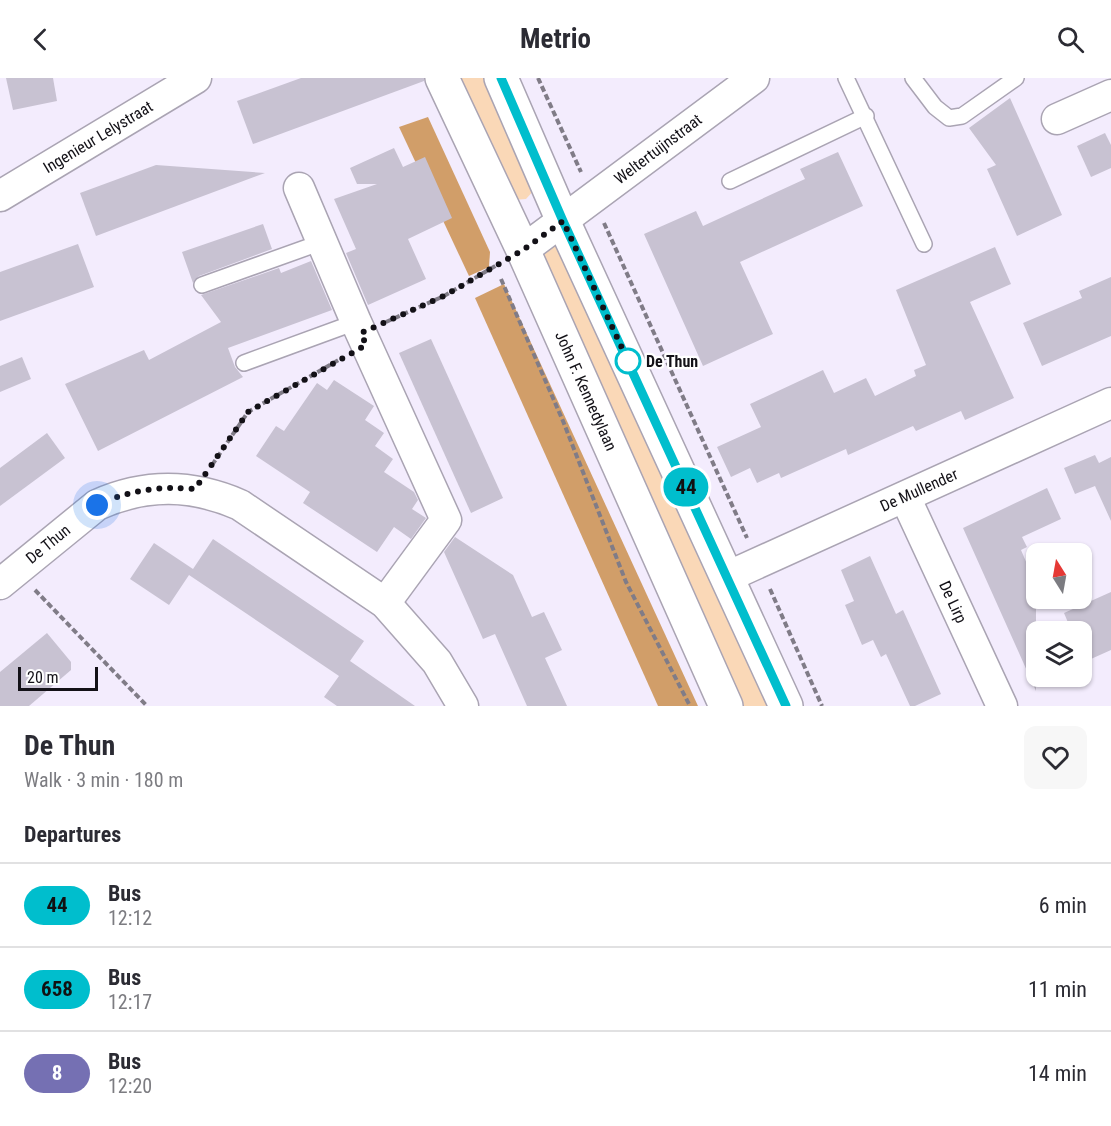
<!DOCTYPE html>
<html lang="en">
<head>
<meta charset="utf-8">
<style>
  body { margin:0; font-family:"Roboto Condensed",sans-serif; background:#f7f7f7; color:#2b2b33; height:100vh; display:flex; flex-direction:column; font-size:22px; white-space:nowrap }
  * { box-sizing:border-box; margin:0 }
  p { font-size:20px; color:#7c7c81 }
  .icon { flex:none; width:33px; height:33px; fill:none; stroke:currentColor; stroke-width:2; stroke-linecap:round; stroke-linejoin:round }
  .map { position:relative; height:628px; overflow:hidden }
  .details { display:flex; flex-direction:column; background:#fff; flex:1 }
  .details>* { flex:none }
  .badge { padding:0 12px; border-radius:20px; font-size:21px; line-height:39px }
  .needle { width:39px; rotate:349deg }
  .controls { position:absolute; left:1026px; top:465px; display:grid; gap:12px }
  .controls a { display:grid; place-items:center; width:66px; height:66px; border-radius:12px; background:#fff; box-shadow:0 2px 4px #0004; font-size:30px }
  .scale { position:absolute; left:18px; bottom:15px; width:80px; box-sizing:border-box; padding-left:6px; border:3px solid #131117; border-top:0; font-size:16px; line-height:21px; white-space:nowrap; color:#131117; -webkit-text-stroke:4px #fff; paint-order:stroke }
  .you { position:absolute; width:30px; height:30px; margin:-15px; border:4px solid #fff; border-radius:50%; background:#1a73e8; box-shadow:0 0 0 9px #1a73e833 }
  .map>.badge { position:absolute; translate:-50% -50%; box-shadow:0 0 0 3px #fff }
  h2 { padding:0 24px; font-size:22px; line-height:54px }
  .round { display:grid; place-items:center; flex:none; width:63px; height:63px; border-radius:12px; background:#f7f7f7 }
  .overview { display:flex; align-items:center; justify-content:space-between; height:102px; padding:0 24px }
  h1 { font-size:28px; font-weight:700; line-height:45px }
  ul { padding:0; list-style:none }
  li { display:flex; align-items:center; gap:18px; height:84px; padding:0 24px; border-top:2px solid #e1e1e2 }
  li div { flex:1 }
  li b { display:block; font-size:22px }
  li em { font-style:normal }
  li .badge { min-width:66px; font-weight:700; text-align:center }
  header { display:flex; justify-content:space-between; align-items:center; height:78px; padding:0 24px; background:#fff; font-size:27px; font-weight:700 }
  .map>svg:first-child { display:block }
  .green { fill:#fad8b7 }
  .forest { fill:#d19e69 }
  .building { fill:#c8c2d2 }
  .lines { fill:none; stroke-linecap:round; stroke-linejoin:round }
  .service-casing { stroke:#aaa4b3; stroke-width:18 }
  .minor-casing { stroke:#aaa4b3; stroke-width:33 }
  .tertiary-casing { stroke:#aaa4b3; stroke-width:36 }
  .path { stroke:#807c87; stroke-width:4; stroke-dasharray:6 3; stroke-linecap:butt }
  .service { stroke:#fff; stroke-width:15 }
  .minor { stroke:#fff; stroke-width:30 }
  .tertiary { stroke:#fff; stroke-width:33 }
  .line-casing { stroke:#fff; stroke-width:14 }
  .line { stroke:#00becd; stroke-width:9 }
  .walk { stroke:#131117; stroke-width:6; stroke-dasharray:0 10.8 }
  .stop-dot { fill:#fff; stroke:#00becd; stroke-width:3 }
  .labels { text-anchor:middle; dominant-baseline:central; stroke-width:4.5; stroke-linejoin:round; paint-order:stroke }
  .street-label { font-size:16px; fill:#131117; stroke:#fff }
  .stop-label { font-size:16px; font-weight:bold; fill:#131117; stroke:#fff; text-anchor:start }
</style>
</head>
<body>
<header><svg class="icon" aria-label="back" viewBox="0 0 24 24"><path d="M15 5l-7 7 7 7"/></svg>Metrio<svg class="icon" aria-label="search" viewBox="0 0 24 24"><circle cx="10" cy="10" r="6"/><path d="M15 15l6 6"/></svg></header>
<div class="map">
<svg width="1111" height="628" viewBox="0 0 1111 628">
  <rect width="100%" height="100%" fill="#f3ecfd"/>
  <!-- green -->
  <g class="green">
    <path d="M452,0H492L535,111L526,121L513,122Z"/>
    <path d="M558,163L776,628H742L539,183L541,170Z"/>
  </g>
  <!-- forest -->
  <g class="forest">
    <path d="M428,39L490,174L489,189L469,198L399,49Z"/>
    <path d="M504,206L698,628H658L475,220Z"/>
  </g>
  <!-- building -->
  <g class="building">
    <path d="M6,0H53L57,23L13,32Z"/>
    <path d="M301,0H424V3L253,66L237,23Z"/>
    <path d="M1010,20L1062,137L1017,158L987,91L996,87L969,50Z"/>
    <path d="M1105,55L1111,67V90L1091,99L1077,68Z"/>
    <path d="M394,70L403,89L425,79L452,140L408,161L426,201L368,227L346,175L356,171L334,121L377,106H357L350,90Z"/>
    <path d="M838,74L863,128L740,184L773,256L703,288L644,156L696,133L703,148L805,101L800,91Z"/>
    <path d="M156,87L265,95L96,158L80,115Z"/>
    <path d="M263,146L272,171L199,198L193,205L182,174Z"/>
    <path d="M78,166L94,209L0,243V194Z"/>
    <path d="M995,169L1011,206L970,224L1014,320L965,342L961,333L916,353L913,348L848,377L846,371L781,400L779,395L757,405L750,390L731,399L717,369L761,349L750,326L823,292L834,315L866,300L875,318L916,298L914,292L926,287L896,212Z"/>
    <path d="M311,183L332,232L228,270L235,289L243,299L98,373L65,306L144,272L149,282L221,244L201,217L279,190L281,195Z"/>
    <path d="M1111,199V258L1042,288L1023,245L1082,220L1079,213Z"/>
    <path d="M431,261L503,420L471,435L399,275Z"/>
    <path d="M22,279L31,301L0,314V288Z"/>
    <path d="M334,302L374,328L365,342L384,355L375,368L393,381L384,394L414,414L418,422L412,431L426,440L411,461L394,449L377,474L303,425L310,414L256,378L276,348L284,353L317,305L327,312Z"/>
    <path d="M47,355L65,380L0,428V390Z"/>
    <path d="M1095,377L1099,385L1111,379V443L1095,408L1075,416L1064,390Z"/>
    <path d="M1047,410L1061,441L1022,459L1027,469L1021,472L1036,507V613L963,450Z"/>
    <path d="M455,459L513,497L532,539L544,534L562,572L545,580L567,628H527L495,556L483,561L444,474Z"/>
    <path d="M213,461L364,563L350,583L415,628H337L324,619L339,598L189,497L169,527L130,501L154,465L193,491Z"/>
    <path d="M870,478L896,536L903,532L941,616L915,628H910L886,576L881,579L873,562L862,567L845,527L854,523L841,492Z"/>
    <path d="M1111,514V572L1082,585V554H1072L1064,535Z"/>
    <path d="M47,555L71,584V592L29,628H0V594Z"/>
  </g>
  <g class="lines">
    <defs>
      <g id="service">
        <path d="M846,0L924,166"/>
        <path d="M913,0L935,29L949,40L962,38L1016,0"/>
        <path d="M730,103L866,38"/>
        <path d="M202,207L322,164"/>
        <path d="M244,285L356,244"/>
      </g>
      <g id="minor">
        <path d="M1057,41L1111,17"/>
        <path d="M299,110L356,244L446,442L385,525"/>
        <path d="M0,118L196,0"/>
        <path d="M523,172L754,0"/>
        <path d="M905,419L1002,628"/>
        <path d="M727,499L1111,325"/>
        <path d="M0,506L97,427C146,405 192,406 240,427L385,525L437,584L463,628"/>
      </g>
      <g id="tertiary">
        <path d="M442,0L523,172L726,628"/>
        <path d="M501,0L563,143L786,628"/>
      </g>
    </defs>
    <!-- service casing -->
    <use href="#service" class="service-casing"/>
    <!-- minor casing -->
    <use href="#minor" class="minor-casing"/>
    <!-- tertiary casing -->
    <use href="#tertiary" class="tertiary-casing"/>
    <!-- path -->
    <g class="path">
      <path d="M538,0L581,94"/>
      <path d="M604,145L747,460"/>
      <path d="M501,201L563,343L626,504L690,628"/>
      <path d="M386,244L444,218L497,187"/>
      <path d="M212,387L248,334L342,280"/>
      <path d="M770,511L822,628"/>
      <path d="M35,512L147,628"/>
    </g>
    <!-- service -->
    <use href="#service" class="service"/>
    <!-- minor -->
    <use href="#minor" class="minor"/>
    <!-- tertiary -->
    <use href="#tertiary" class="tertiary"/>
  </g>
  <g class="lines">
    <defs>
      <path id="line" d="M501,0L563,143L786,628"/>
    </defs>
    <!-- line casing -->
    <use href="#line" class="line-casing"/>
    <!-- line -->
    <use href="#line" class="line"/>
    <!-- walk -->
    <path class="walk" d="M97,427C130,412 159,408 195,411L248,334L366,267L361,255L444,218L523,172L563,143L628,283"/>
  </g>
  <!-- markers -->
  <circle class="stop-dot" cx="628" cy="283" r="12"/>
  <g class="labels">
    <!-- street labels -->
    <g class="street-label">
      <text transform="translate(98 59) rotate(-31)">Ingenieur Lelystraat</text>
      <text transform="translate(658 71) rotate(-37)">Weltertuijnstraat</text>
      <text transform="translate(586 313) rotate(66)">John F. Kennedylaan</text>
      <text transform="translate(919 412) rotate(-24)">De Mullender</text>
      <text transform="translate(48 466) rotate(-39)">De Thun</text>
      <text transform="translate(953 524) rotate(65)">De Lirp</text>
    </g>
    <!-- stop labels -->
    <g class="stop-label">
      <text x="646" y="283">De Thun</text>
    </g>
  </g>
</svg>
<div class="controls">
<a><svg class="needle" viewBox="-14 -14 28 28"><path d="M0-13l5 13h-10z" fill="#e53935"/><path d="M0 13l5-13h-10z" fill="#7c7c81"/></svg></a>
<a><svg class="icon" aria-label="layers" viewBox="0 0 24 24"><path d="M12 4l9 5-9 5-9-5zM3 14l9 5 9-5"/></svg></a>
</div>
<div class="scale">20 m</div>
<div class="you" style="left:97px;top:427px"></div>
<b class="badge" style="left:686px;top:409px;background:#00becd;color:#111">44</b>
</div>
<section class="details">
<div class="overview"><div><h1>De Thun</h1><p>Walk · 3 min · 180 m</p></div><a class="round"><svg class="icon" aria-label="heart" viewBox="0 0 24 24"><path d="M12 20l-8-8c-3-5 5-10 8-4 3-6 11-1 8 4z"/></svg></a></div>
<h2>Departures</h2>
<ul>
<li><span class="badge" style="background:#00becd;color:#111">44</span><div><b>Bus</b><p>12:12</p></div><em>6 min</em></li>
<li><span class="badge" style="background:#00becd;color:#111">658</span><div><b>Bus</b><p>12:17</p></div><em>11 min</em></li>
<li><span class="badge" style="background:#7570b3;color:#fff">8</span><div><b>Bus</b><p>12:20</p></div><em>14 min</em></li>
</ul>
</section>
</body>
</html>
